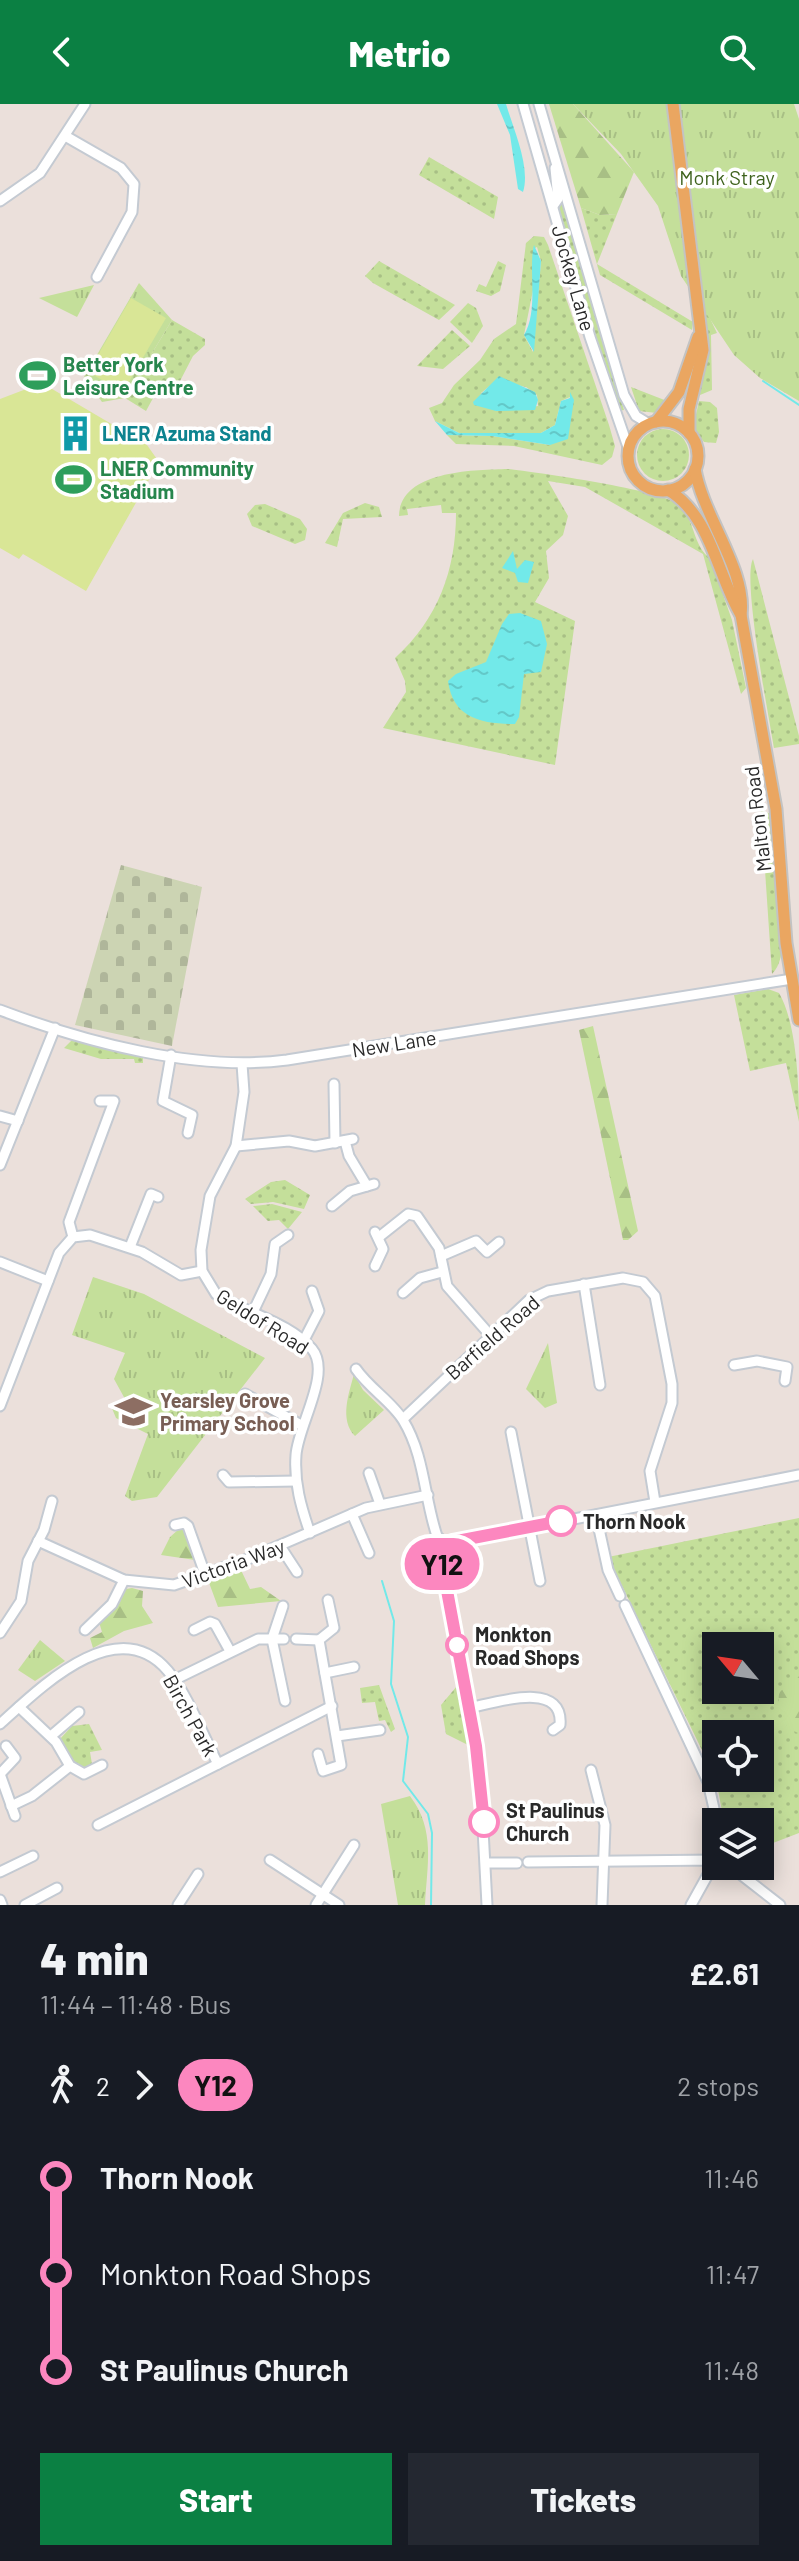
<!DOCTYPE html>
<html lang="en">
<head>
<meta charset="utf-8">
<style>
  body { margin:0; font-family:Barlow,sans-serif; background:#242831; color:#f1f3f6; height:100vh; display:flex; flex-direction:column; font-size:30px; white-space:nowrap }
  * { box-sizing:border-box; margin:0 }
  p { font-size:26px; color:#9ea1a6 }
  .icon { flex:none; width:44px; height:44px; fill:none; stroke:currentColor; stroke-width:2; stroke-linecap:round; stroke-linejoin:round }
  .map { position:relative; height:1801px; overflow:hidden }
  .panel { display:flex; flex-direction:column; background:#171b24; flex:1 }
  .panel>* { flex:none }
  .badge { padding:0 16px; border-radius:26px; font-size:28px; line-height:52px }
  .needle { width:52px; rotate:299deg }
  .fabs { position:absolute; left:702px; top:1528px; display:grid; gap:16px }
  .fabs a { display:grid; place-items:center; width:72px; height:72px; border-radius:0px; background:#171b24; box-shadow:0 4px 20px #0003; font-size:40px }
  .map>.badge { position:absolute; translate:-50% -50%; box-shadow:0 0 0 4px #fff }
  .legs { display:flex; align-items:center; gap:12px; height:88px; padding:0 40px; font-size:26px }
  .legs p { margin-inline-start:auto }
  .summary { display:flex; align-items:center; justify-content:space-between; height:136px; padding:0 40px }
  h1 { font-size:44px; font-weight:800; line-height:60px }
  .primary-button { display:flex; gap:16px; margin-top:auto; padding:16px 40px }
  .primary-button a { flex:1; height:92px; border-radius:0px; background:#0b8043; color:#fff; font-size:32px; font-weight:800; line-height:92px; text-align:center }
  .primary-button a+a { background:#242831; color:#f1f3f6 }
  ul { padding:0 40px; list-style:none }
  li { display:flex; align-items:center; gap:28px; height:96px; font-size:30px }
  li i { display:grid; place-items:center; width:12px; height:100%; margin:0 10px; background:currentColor }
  li i::after { content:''; width:20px; height:20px; margin:-10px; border:6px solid; border-radius:50%; background:#171b24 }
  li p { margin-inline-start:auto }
  li:first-child i { background:linear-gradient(#0000 50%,currentColor 0) }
  li:last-child i { background:linear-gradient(currentColor 50%,#0000 0) }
  header { display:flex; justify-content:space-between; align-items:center; height:104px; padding:0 40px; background:#0b8043; color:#fff; font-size:36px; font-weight:800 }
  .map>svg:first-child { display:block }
  .grass { fill:url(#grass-dots); fill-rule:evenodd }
  .forest { fill:url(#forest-firs) }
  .cemetery { fill:url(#cemetery-stones) }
  .park { fill:url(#park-tufts) }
  .pitch { fill:#d9e696 }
  .water { fill:url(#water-ripples) }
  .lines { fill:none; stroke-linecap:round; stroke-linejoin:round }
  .stream { stroke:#72e9e9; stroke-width:2 }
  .minor-casing { stroke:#c4cad2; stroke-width:13 }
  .major-casing { stroke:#c3c3c3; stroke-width:15 }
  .minor { stroke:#fff; stroke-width:9 }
  .major { stroke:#eaa661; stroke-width:11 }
  .line-1-casing { stroke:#fff; stroke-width:18 }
  .line-1 { stroke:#fc87bf; stroke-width:12 }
  .stop-1-dot { fill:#fff; stroke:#fc87bf; stroke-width:4 }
  .labels { text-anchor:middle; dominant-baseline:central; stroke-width:7; stroke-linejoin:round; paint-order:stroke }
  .park-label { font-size:20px; fill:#3e621d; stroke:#fff }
  .street-label { font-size:20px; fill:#292929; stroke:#fff }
  .leisure-label { font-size:20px; font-weight:bold; fill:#27864d; stroke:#fff; text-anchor:start }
  .culture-label { font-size:20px; font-weight:bold; fill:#0d838f; stroke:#fff; text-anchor:start }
  .education-label { font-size:20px; font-weight:bold; fill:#785e54; stroke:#fff; text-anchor:start }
  .stop-label { font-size:20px; font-weight:bold; fill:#292929; stroke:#fff; text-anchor:start }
</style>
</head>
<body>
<header><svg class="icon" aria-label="back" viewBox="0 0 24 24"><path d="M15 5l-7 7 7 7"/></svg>Metrio<svg class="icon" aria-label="search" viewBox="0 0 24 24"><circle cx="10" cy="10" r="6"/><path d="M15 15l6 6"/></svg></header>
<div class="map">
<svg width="799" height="1801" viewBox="0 0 799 1801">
  <defs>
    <pattern id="grass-dots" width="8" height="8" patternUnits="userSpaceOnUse" patternTransform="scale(2)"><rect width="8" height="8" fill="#c4df9a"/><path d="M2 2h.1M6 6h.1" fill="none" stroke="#a8bf85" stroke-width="1.8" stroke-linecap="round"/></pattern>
    <pattern id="forest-firs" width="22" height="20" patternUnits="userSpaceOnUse" patternTransform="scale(2)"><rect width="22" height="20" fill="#c4df9a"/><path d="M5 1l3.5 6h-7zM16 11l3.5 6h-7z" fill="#a8bf85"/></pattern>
    <pattern id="cemetery-stones" width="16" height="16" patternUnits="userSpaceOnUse" patternTransform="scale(2)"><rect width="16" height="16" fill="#ccd4b3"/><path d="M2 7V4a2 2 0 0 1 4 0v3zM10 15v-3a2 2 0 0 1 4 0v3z" fill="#afb69a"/></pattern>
    <pattern id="park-tufts" width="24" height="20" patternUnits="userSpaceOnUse" patternTransform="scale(2)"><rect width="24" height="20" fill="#c4df9a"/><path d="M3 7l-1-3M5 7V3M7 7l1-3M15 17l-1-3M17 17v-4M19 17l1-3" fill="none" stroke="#a8bf85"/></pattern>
    <pattern id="water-ripples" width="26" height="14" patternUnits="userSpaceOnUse" patternTransform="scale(2)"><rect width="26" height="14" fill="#72e9e9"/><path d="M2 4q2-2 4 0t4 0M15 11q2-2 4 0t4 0" fill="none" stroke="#63c8c8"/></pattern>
  </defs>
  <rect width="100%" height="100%" fill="#ebe0db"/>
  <!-- grass -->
  <g class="grass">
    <path d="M429,53L498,93L494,115L419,71Z"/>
    <path d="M557,80L624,306L618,307L558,105L562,99Z"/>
    <path d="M581,104L600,111L617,110L597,160L693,218L692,226L600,171Z"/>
    <path d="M534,132L544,133L548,141L609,321L615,342L612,353L602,361L514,342L456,340L447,331L492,332L550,341L570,293L561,297L555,321L541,329H459L435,317L429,304L442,299L454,281L480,256L494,235L516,220L526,139ZM537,143L541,157L533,248L524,231L535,176L533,145ZM497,276L526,283L537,291L538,302L496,307L481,289Z"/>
    <path d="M379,157L455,201L439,216L373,179L365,172Z"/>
    <path d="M498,157L506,161L500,187L491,192L476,187L479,180L486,183Z"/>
    <path d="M468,199L476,204L483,222L472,239L450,218Z"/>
    <path d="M706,206L717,229L711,231L712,286L700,291Z"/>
    <path d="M172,216L205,235V241L193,252L180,277L158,285L146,307L125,294Z"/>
    <path d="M452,226L470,242L443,265L417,262Z"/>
    <path d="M631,283L667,297L657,309L639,307Z"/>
    <path d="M699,297L710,298L717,304L719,328L716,339L704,338L693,324Z"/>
    <circle cx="663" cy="351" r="26"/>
    <path d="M508,365C536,368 663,386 679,401C695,415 693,443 710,454L732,516L746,584L741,590L703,450L585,383L548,377L568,412L563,431L546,447L549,474L535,498L575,517L555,661L383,624L406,588L405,577L395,554C438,515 456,466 456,409H442L441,401L407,405L408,411L399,412C400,366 475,366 508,365Z"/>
    <path d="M365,399L379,403L382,413L343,415L337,443L325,439L343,409Z"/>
    <path d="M265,400L300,415L307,425L305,436L295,440L252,422L247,410L255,401Z"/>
    <path d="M753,455L799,632V640L774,644C769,613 742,475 753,455Z"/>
    <path d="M761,707L772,710L774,729L771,744C775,773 795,848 772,870Z"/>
    <path d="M768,885L779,889C797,920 799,982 799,1018L786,959L750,967L734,891Z"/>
    <path d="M73,935L143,951V959H135L134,955H101L64,944Z"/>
    <path d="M285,1076L310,1091L304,1105L273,1098L251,1100L245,1095L271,1078Z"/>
    <path d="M272,1100L302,1108L288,1125L279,1116L268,1117L253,1102Z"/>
    <path d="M799,1414V1729L760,1744V1718H724L716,1675L608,1453ZM716,1542H760V1586H716ZM716,1630H760V1674H716Z"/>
    <path d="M379,1581L395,1625L391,1628L385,1616L379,1617L375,1598L362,1599L360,1584Z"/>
    <path d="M457,1582L468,1641L446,1630L441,1601Z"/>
    <path d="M89,1620L102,1646L90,1648L92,1660L85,1666L73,1660L60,1635L72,1622Z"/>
  </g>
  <!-- forest -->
  <g class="forest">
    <path d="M549,0H573L634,68L617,110L600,111L581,104Z"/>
    <path d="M593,922L638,1127L628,1136H623L579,926Z"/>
    <path d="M179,1425L186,1427L195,1456L161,1451L170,1433Z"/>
    <path d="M240,1464L250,1485L261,1483L281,1497L218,1503L208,1476Z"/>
    <path d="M132,1484L143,1487L142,1502L153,1519L124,1527L93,1544L90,1534L102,1528L99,1518L119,1500L126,1485Z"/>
    <path d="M799,1572V1635L798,1629C788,1624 784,1621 782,1611C773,1577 785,1592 799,1572Z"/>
  </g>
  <!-- cemetery -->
  <path class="cemetery" d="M121,761L202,783L172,942L75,921Z"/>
  <!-- park -->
  <g class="park">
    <path d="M573,0H794L799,15V297L760,274L734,251L681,172L658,102L621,50Z"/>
    <path d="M139,179L172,216L125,294L102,298L84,273Z"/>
    <path d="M94,181L77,213L39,194Z"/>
    <path d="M93,1173L144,1190L265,1254L157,1393L132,1397L125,1392L148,1330L116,1314L111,1302L125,1295L114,1275L125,1249L72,1231Z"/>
    <path d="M548,1239L557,1299L545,1304L526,1285Z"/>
    <path d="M354,1270L363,1286L384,1306L355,1332C339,1316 349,1289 354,1270Z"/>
    <path d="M40,1536L65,1557L35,1577L18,1566Z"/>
    <path d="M410,1692C436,1726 427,1761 425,1801H398L381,1700Z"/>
  </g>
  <!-- pitch -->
  <g class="pitch">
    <path d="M131,194L166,214L123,288L88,268Z"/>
    <path d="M42,279L147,341L159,358L86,487L23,450L19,455L0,444V295Z"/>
  </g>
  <!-- water -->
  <g class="water">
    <path d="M497,0H506C513,24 531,63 523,88L518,85L510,31Z"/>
    <path d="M534,141L541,157L534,248L524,231C539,207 528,164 534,141Z"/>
    <path d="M499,272L535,288L538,296L535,306L496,307L474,301L473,298Z"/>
    <path d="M570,288L574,296L568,335L550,341L492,332L447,331L435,317L459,329H541L555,321L561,297L570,294Z"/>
    <path d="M513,447L517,465L525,456L534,458L528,479L518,478L515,469L502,464Z"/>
    <path d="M520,509L541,517L547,540L541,568L524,570L519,613L515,620C481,620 453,614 448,577L456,570L486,558L502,520L509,510Z"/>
  </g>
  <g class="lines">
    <!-- stream -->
    <g class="stream">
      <path d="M763,277L799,301"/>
      <path d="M382,1477L394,1517L391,1580L408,1633L403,1677L428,1710L432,1729L431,1801"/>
    </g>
    <defs>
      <g id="minor">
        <path d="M523,0L590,233L629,346"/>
        <path d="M539,0L624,291L636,312L649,320"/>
        <path d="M67,33L121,64L134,80L132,108L97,173"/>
        <path d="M0,97L40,69L85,0"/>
        <path d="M553,102L558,95L555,64"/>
        <path d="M0,906C85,938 196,968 287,956L792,875"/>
        <path d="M171,951L163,997L192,1011L188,1029"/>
        <path d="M242,960L244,988L236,1042L210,1092L201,1146L202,1167L216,1190C245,1209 289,1218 312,1245C332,1269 298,1321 296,1351C294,1379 301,1403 310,1429"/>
        <path d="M334,980L335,1039"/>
        <path d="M0,1012L18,1017"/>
        <path d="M345,1037L349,1052L367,1082"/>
        <path d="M236,1042L289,1037L315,1042L353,1035"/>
        <path d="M0,1061L55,924"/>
        <path d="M332,1102L350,1087L374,1080"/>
        <path d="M375,1128L383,1145L375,1162"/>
        <path d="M73,1133L69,1118L114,997H100"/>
        <path d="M379,1133L408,1110L417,1112L439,1144L447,1182L490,1231"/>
        <path d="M130,1143L151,1090L158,1093"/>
        <path d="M441,1152L476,1137L487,1148L499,1138"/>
        <path d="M0,1158L48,1177"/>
        <path d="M584,1180L600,1281"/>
        <path d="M403,1189L420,1174L442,1168"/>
        <path d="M253,1208L271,1170L275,1140L288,1131"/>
        <path d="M303,1238L319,1207L312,1187"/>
        <path d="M734,1261L757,1257L787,1263L785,1277"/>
        <path d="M356,1265C369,1284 392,1298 403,1316C425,1352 424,1394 437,1432L446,1440"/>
        <path d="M245,1290L301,1321"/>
        <path d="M0,1302L59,1149L73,1133L90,1131L142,1148L181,1171L202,1167"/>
        <path d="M403,1315L529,1196L548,1187L623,1174L643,1178L655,1192L672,1280V1299L650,1367L655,1398"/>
        <path d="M511,1328L540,1477"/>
        <path d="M369,1369L380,1400"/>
        <path d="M223,1371L229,1378L296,1377"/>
        <path d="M352,1410L369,1449"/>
        <path d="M596,1411L608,1466L620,1492"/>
        <path d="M175,1421L184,1419L188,1422L205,1470"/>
        <path d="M38,1437L124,1476L174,1481L248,1455L366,1404L428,1391"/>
        <path d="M446,1440L440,1449L480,1668L487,1801"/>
        <path d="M446,1440L799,1371"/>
        <path d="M280,1442L297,1468"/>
        <path d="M625,1501L708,1678L717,1718"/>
        <path d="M283,1502L272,1535L285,1597"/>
        <path d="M85,1526L112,1500L124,1476"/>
        <path d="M194,1526L210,1518L215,1520L230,1547"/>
        <path d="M0,1529L21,1497L28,1457L44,1426L52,1397"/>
        <path d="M296,1535L319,1536"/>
        <path d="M325,1569L354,1563"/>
        <path d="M174,1576L258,1535H284"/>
        <path d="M19,1603L56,1638L70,1662L84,1670L102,1661"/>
        <path d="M469,1604C494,1599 564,1575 560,1621L553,1626"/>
        <path d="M0,1620C39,1585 117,1506 168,1567C189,1593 202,1630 218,1660"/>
        <path d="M51,1632L79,1608"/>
        <path d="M337,1632L380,1626"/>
        <path d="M318,1650L323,1667L341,1661L319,1536L334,1524L328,1496"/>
        <path d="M591,1666L605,1721L602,1801"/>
        <path d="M0,1670L15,1712"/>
        <path d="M0,1670L15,1654L6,1642"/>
        <path d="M11,1702L32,1692L70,1662"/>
        <path d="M98,1721L332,1602"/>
        <path d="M270,1756L339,1801"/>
        <path d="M528,1758L716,1756L691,1801"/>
        <path d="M486,1759H517"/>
        <path d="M730,1762L780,1801"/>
        <path d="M0,1768L33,1752"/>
        <path d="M0,1796L2,1801"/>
        <path d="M25,1801L57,1784"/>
        <path d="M178,1801L198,1770"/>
        <path d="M316,1801L354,1741"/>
      </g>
      <g id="major">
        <path d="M673,0L703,246L689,305V329"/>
        <circle cx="663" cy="352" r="35"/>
        <path d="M656,318L679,288L698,233"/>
        <path d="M695,365C703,413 747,466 741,511L776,705L786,839L799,916"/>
        <path d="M668,386C711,411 717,471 741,511"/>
      </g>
    </defs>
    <!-- minor casing -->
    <use href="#minor" class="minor-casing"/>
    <!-- major casing -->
    <use href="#major" class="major-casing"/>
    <!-- minor -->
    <use href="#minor" class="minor"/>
    <!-- major -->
    <use href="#major" class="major"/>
  </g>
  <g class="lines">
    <defs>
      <path id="line-1" d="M484,1718L476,1642L440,1449L452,1438L561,1417"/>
    </defs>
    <!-- line-1 casing -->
    <use href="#line-1" class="line-1-casing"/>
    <!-- line-1 -->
    <use href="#line-1" class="line-1"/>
  </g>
  <!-- icons -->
  <defs>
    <symbol id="stadium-bare" viewBox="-9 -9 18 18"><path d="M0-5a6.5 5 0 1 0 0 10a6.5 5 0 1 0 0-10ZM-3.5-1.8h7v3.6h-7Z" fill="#2e9e5b" stroke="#fff" stroke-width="2.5" paint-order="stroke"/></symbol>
    <symbol id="building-bare" viewBox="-9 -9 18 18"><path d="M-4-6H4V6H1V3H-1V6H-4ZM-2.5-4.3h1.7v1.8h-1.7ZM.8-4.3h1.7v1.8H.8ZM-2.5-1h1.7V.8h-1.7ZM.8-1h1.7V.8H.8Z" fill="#0f9aa8" stroke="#fff" stroke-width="2.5" paint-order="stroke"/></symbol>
    <symbol id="school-bare" viewBox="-9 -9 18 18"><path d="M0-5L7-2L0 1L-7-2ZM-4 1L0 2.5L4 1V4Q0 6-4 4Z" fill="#8d6e63" stroke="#fff" stroke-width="2.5" paint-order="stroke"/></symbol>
  </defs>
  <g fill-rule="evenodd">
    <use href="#stadium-bare" x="12" y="246" width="51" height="51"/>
    <use href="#building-bare" x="50" y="304" width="51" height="51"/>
    <use href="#stadium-bare" x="48" y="350" width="51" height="51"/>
    <use href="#school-bare" x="108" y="1282" width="51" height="51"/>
  </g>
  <!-- markers -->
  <g class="stop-1-dot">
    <circle cx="561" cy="1417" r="14"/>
    <circle cx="457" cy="1541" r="10"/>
    <circle cx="484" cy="1718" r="14"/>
  </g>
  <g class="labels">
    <!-- park labels -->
    <g class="park-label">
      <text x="727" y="73">Monk Stray</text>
    </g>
    <!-- street labels -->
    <g class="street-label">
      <text transform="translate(574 174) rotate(74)">Jockey Lane</text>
      <text transform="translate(757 715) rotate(-97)">Malton Road</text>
      <text transform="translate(394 939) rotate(-9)">New Lane</text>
      <text transform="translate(263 1217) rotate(32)">Geldof Road</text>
      <text transform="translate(492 1233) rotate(-41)">Barfield Road</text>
      <text transform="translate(233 1459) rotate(-20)">Victoria Way</text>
      <text transform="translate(191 1611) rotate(61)">Birch Park</text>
    </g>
    <!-- leisure labels -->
    <g class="leisure-label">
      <text x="63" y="260">Better York<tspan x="63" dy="23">Leisure Centre</tspan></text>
      <text x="100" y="364">LNER Community<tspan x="100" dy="23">Stadium</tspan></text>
    </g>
    <!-- culture labels -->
    <g class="culture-label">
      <text x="102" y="329">LNER Azuma Stand</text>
    </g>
    <!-- education labels -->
    <g class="education-label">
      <text x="160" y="1296">Yearsley Grove<tspan x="160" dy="23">Primary School</tspan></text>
    </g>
    <!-- stop labels -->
    <g class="stop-label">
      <text x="583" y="1417">Thorn Nook</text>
      <text x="475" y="1530">Monkton<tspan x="475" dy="23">Road Shops</tspan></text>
      <text x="506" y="1706">St Paulinus<tspan x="506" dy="23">Church</tspan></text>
    </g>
  </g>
</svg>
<div class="fabs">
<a><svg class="needle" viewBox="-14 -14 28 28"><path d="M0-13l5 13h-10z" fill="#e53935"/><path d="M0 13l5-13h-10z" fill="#9ea1a6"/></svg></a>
<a><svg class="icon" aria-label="locate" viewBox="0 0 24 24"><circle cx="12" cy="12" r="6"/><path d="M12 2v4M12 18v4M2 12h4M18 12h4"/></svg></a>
<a><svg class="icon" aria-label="layers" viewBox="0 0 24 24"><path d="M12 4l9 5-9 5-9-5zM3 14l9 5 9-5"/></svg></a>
</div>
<b class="badge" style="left:442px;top:1460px;background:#fc87bf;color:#111">Y12</b>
</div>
<section class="panel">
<div class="summary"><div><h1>4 min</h1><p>11:44 – 11:48 · Bus</p></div><b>£2.61</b></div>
<div class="legs"><svg class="icon" aria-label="walk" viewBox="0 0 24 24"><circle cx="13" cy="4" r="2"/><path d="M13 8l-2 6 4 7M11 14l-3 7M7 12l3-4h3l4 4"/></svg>2<svg class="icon" aria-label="forward" viewBox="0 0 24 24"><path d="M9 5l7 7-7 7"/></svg><b class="badge" style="background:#fc87bf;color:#111">Y12</b><p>2 stops</p></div>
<ul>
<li><i style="color:#fc87bf"></i><b>Thorn Nook</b><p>11:46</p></li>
<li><i style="color:#fc87bf"></i><span>Monkton Road Shops</span><p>11:47</p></li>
<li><i style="color:#fc87bf"></i><b>St Paulinus Church</b><p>11:48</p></li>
</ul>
<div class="primary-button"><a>Start</a><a>Tickets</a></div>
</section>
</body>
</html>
